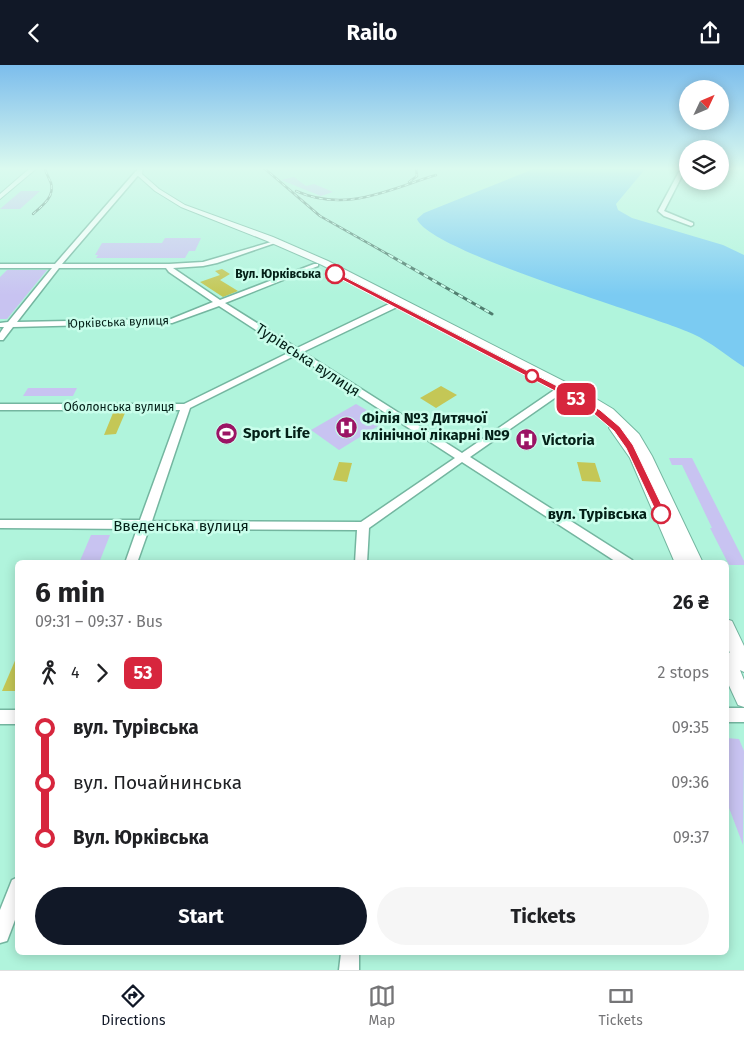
<!DOCTYPE html>
<html lang="en">
<head>
<meta charset="utf-8">
<style>
  body { margin:0; font-family:"Fira Sans",sans-serif; background:#f6f6f6; color:#202124; height:100vh; display:flex; flex-direction:column; font-size:19px; white-space:nowrap }
  * { box-sizing:border-box; margin:0 }
  p { font-size:16px; color:#757577 }
  .icon { flex:none; width:28px; height:28px; fill:none; stroke:currentColor; stroke-width:2; stroke-linecap:round; stroke-linejoin:round }
  .map { position:relative; flex:1; overflow:hidden }
  .details { position:absolute; left:15px; top:495px; width:714px; height:395px; display:flex; flex-direction:column; background:#fff; border-radius:8px; box-shadow:0 2px 12px #0003 }
  .details>* { flex:none }
  .badge { padding:0 10px; border-radius:8px; font-size:18px; line-height:32px }
  .needle { width:32px; rotate:46deg }
  .tools { position:absolute; left:679px; top:15px; display:grid; gap:10px }
  .tools a { display:grid; place-items:center; width:50px; height:50px; border-radius:50%; background:#fff; box-shadow:0 2px 12px #0003; font-size:25px }
  .map>.badge { position:absolute; translate:-50% -50%; box-shadow:0 0 0 2px #fff }
  .legs { display:flex; align-items:center; gap:8px; height:55px; padding:0 20px; font-size:16px }
  .legs p { margin-inline-start:auto }
  .head { display:flex; align-items:center; justify-content:space-between; height:85px; padding:0 20px }
  h1 { font-size:28px; font-weight:700; line-height:38px }
  .cta { display:flex; gap:10px; margin-top:auto; padding:10px 20px }
  .cta a { flex:1; height:58px; border-radius:30px; background:#111827; color:#fff; font-size:20px; font-weight:700; line-height:58px; text-align:center }
  .cta a+a { background:#f6f6f6; color:#202124 }
  ul { padding:0 20px; list-style:none }
  li { display:flex; align-items:center; gap:18px; height:55px; font-size:19px }
  li i { display:grid; place-items:center; width:8px; height:100%; margin:0 6px; background:currentColor }
  li i::after { content:''; width:12px; height:12px; margin:-6px; border:4px solid; border-radius:50%; background:#fff }
  li p { margin-inline-start:auto }
  li:first-child i { background:linear-gradient(#0000 50%,currentColor 0) }
  li:last-child i { background:linear-gradient(currentColor 50%,#0000 0) }
  header { display:flex; justify-content:space-between; align-items:center; height:65px; padding:0 20px; background:#111827; color:#fff; font-size:22px; font-weight:700 }
  .tab-bar { display:flex; justify-content:space-around; align-items:center; height:70px; border-top:1px solid #e0e0e0; background:#fff; font-size:14px; color:#757577 }
  .tab-bar a { display:grid; justify-items:center; gap:2px }
  .tab-bar .active { color:#111827 }
  .map>svg:first-child { display:block }
  .green { fill:#c4c756 }
  .water { fill:#7bcbf2 }
  .building { fill:#c8c3f1 }
  .lines { fill:none; stroke-linecap:round; stroke-linejoin:round }
  .minor-casing { stroke:#74b6a0; stroke-width:3 }
  .major-casing { stroke:#74b6a0; stroke-width:2 }
  .minor { fill:#fff; fill-rule:evenodd }
  .major { fill:#fff; fill-rule:evenodd }
  .rail-far1-casing { stroke:#4f7d6e; stroke-width:2.5 }
  .rail-casing { stroke:#4f7d6e; stroke-width:3 }
  .rail-far1 { stroke:#c9feeb; stroke-width:1; stroke-dasharray:4; stroke-linecap:butt }
  .rail { stroke:#c9feeb; stroke-width:2; stroke-dasharray:5; stroke-linecap:butt }
  .line-1 { fill:#d7263d; stroke:#fff }
  .stop-1-dot { fill:#fff; stroke:#d7263d; stroke-width:2.5 }
  .labels { text-anchor:middle; dominant-baseline:central; stroke-width:5; stroke-linejoin:round; paint-order:stroke }
  .far-stop-label { font-size:12px; font-weight:bold; fill:#031f17; stroke:#c9feeb; text-anchor:end }
  .far-street-label { font-size:12px; fill:#031f17; stroke:#c9feeb }
  .street-label { font-size:15px; fill:#031f17; stroke:#c9feeb }
  .poi-label { font-size:15px; font-weight:bold; fill:#031f17; stroke:#c9feeb; text-anchor:start }
  .stop-label { font-size:15px; font-weight:bold; fill:#031f17; stroke:#c9feeb; text-anchor:end }
</style>
</head>
<body>
<header><svg class="icon" aria-label="back" viewBox="0 0 24 24"><path d="M15 5l-7 7 7 7"/></svg>Railo<svg class="icon" aria-label="share" viewBox="0 0 24 24"><path d="M12 15V3M7 8l5-5 5 5M5 13v7h14v-7"/></svg></header>
<div class="map">
<svg width="744" height="905" viewBox="0 0 744 905">
  <rect width="100%" height="100%" fill="#b0f4dc"/>
  <!-- green -->
  <g class="green">
    <path d="M222,204L230,209L220,215L238,226L223,232L200,217L220,210L215,206Z"/>
    <path d="M441,321L457,330L436,343L420,333Z"/>
    <path d="M113,348H125L116,369L104,370Z"/>
    <path d="M339,397L352,398L347,417L333,415Z"/>
    <path d="M577,397L595,398L601,417L582,416Z"/>
    <path d="M17,591V626H2Z"/>
  </g>
  <!-- water -->
  <path class="water" d="M536,103H646L616,139L618,145L632,153L723,180L744,190V302C728,292 711,277 693,269C649,249 430,187 417,154L424,148Z"/>
  <!-- building -->
  <g class="building">
    <path d="M294,112L306,121L314,119L333,127L321,131L281,115Z"/>
    <path d="M21,126H40L20,144H0Z"/>
    <path d="M165,173H201L195,186H189L185,193H96L98,190H95L102,178H162Z"/>
    <path d="M7,205H47L7,254H0V212Z"/>
    <path d="M28,323H77L73,331H23Z"/>
    <path d="M356,339L386,356L339,385L311,365Z"/>
    <path d="M669,393H692L744,496V500H729L710,463H712L682,400H672Z"/>
    <path d="M91,470H110L99,498H79Z"/>
    <path d="M726,673L739,674L744,686L743,780L726,735Z"/>
  </g>
  <g class="lines">
    <defs>
      <g id="minor">
        <path d="M681,103H686L664,146L693,158V160L691,161L664,151L658,146Z"/>
        <path d="M136,106L141,107L62,199H169L203,197L278,175V177L217,198L203,201L173,203L220,235L314,199H318V201L225,238L297,283L391,238H397V242L303,287L462,388L563,319H569V323L470,392L632,495L634,498H618L462,397L369,463L367,498H355L357,465L149,464L137,498H125L137,464L0,463V455H140L180,345H0V339H184L290,287L219,241L172,258L13,262L3,275H0V268L4,262H0V258L8,257L52,203H0V199H55ZM59,203H166L169,207L213,237L171,254L17,257ZM296,290L455,393L361,457L152,456L190,343Z"/>
        <rect x="726" y="643" width="18" height="14"/>
        <rect x="0" y="645" width="18" height="14"/>
        <path d="M18,812V847L7,876L0,878V845L12,815Z"/>
        <path d="M341,888H359V905H339Z"/>
      </g>
      <g id="major">
        <path d="M30,103H37L0,134V129Z"/>
        <path d="M137,103H143L142,109L159,124L185,140L273,172L328,196L583,326L613,344L639,369L652,391L703,498H675L630,393L609,363L615,359L605,350L575,330L322,200L267,176L181,142L155,126L137,110Z"/>
        <path d="M726,554L732,556L744,581V607L740,605L744,615V642L738,640L726,614V586L730,588L726,579Z"/>
      </g>
    </defs>
    <!-- minor casing -->
    <use href="#minor" class="minor-casing"/>
    <!-- major casing -->
    <use href="#major" class="major-casing"/>
    <!-- minor -->
    <use href="#minor" class="minor"/>
    <!-- major -->
    <use href="#major" class="major"/>
    <defs>
      <g id="rail-far1">
        <path d="M264,103L320,151L391,191"/>
        <path d="M409,117L417,111L416,103"/>
        <path d="M296,126C346,148 387,125 436,110"/>
        <path d="M33,149C42,141 55,132 51,118C49,113 46,109 45,103"/>
      </g>
      <path id="rail" d="M389,190L492,249"/>
    </defs>
    <!-- rail-far1 casing -->
    <use href="#rail-far1" class="rail-far1-casing"/>
    <!-- rail casing -->
    <use href="#rail" class="rail-casing"/>
    <!-- rail-far1 -->
    <use href="#rail-far1" class="rail-far1"/>
    <!-- rail -->
    <use href="#rail" class="rail"/>
  </g>
  <!-- sky -->
  <linearGradient id="sky" x2="0" y2="1"><stop stop-color="#7cbdec"/><stop offset="0.45" stop-color="#dbfaef"/><stop offset="1" stop-color="#dbfaef" stop-opacity="0"/></linearGradient>
  <rect width="744" height="230" fill="url(#sky)"/>
  <!-- line-1 -->
  <path class="line-1" d="M333,208H337L563,324L600,345L620,362L633,380L666,449L665,451H658L626,383L614,366L594,349L557,327L333,210Z"/>
  <!-- icons -->
  <defs>
    <symbol id="hospital-disc" viewBox="-11 -11 22 22"><circle r="9.5" fill="#9b1465" stroke="#c9feeb"/><path d="M-5-5h3v3.5h4V-5h3V5h-3V1.5h-4V5h-3Z" fill="#fff"/></symbol>
    <symbol id="stadium-disc" viewBox="-11 -11 22 22"><circle r="9.5" fill="#9b1465" stroke="#c9feeb"/><path d="M0-5a6.5 5 0 1 0 0 10a6.5 5 0 1 0 0-10ZM-3.5-1.8h7v3.6h-7Z" fill="#fff"/></symbol>
  </defs>
  <g fill-rule="evenodd">
    <use href="#hospital-disc" x="334" y="350" width="25" height="25"/>
    <use href="#stadium-disc" x="214" y="356" width="25" height="25"/>
    <use href="#hospital-disc" x="514" y="362" width="25" height="25"/>
  </g>
  <!-- markers -->
  <g class="stop-1-dot">
    <circle cx="335" cy="209" r="9"/>
    <circle cx="532" cy="311" r="6"/>
    <circle cx="661" cy="449" r="9"/>
  </g>
  <g class="labels">
    <!-- far-stop labels -->
    <g class="far-stop-label">
      <text x="321" y="209">Вул. Юрківська</text>
    </g>
    <!-- far-street labels -->
    <g class="far-street-label">
      <text transform="translate(118 257) rotate(-2)">Юрківська вулиця</text>
      <text x="119" y="342">Оболонська вулиця</text>
    </g>
    <!-- street labels -->
    <g class="street-label">
      <text transform="translate(308 295) rotate(33)">Турівська вулиця</text>
      <text x="181" y="461">Введенська вулиця</text>
    </g>
    <!-- poi labels -->
    <g class="poi-label">
      <text x="362" y="353">Філія №3 Дитячої<tspan x="362" dy="17">клінічної лікарні №9</tspan></text>
      <text x="243" y="368">Sport Life</text>
      <text x="542" y="375">Victoria</text>
    </g>
    <!-- stop labels -->
    <g class="stop-label">
      <text x="647" y="449">вул. Турівська</text>
    </g>
  </g>
</svg>
<div class="tools">
<a><svg class="needle" viewBox="-14 -14 28 28"><path d="M0-13l5 13h-10z" fill="#e53935"/><path d="M0 13l5-13h-10z" fill="#757577"/></svg></a>
<a><svg class="icon" aria-label="layers" viewBox="0 0 24 24"><path d="M12 4l9 5-9 5-9-5zM3 14l9 5 9-5"/></svg></a>
</div>
<b class="badge" style="left:576px;top:334px;background:#d7263d;color:#fff">53</b>
<section class="details">
<div class="head"><div><h1>6 min</h1><p>09:31 – 09:37 · Bus</p></div><b>26 ₴</b></div>
<div class="legs"><svg class="icon" aria-label="walk" viewBox="0 0 24 24"><circle cx="13" cy="4" r="2"/><path d="M13 8l-2 6 4 7M11 14l-3 7M7 12l3-4h3l4 4"/></svg>4<svg class="icon" aria-label="forward" viewBox="0 0 24 24"><path d="M9 5l7 7-7 7"/></svg><b class="badge" style="background:#d7263d;color:#fff">53</b><p>2 stops</p></div>
<ul>
<li><i style="color:#d7263d"></i><b>вул. Турівська</b><p>09:35</p></li>
<li><i style="color:#d7263d"></i><span>вул. Почайнинська</span><p>09:36</p></li>
<li><i style="color:#d7263d"></i><b>Вул. Юрківська</b><p>09:37</p></li>
</ul>
<div class="cta"><a>Start</a><a>Tickets</a></div>
</section>
</div>
<nav class="tab-bar">
<a class="active"><svg class="icon" aria-label="directions" viewBox="0 0 24 24"><path d="M12 3l9 9-9 9-9-9zM9 14v-3h6M13 9l2 2-2 2"/></svg>Directions</a>
<a><svg class="icon" aria-label="map" viewBox="0 0 24 24"><path d="M3 6l6-2 6 2 6-2v14l-6 2-6-2-6 2zM9 4v14M15 6v14"/></svg>Map</a>
<a><svg class="icon" aria-label="tickets" viewBox="0 0 24 24"><path d="M3 7h18v10H3zM15 7v10"/></svg>Tickets</a>
</nav>
</body>
</html>
